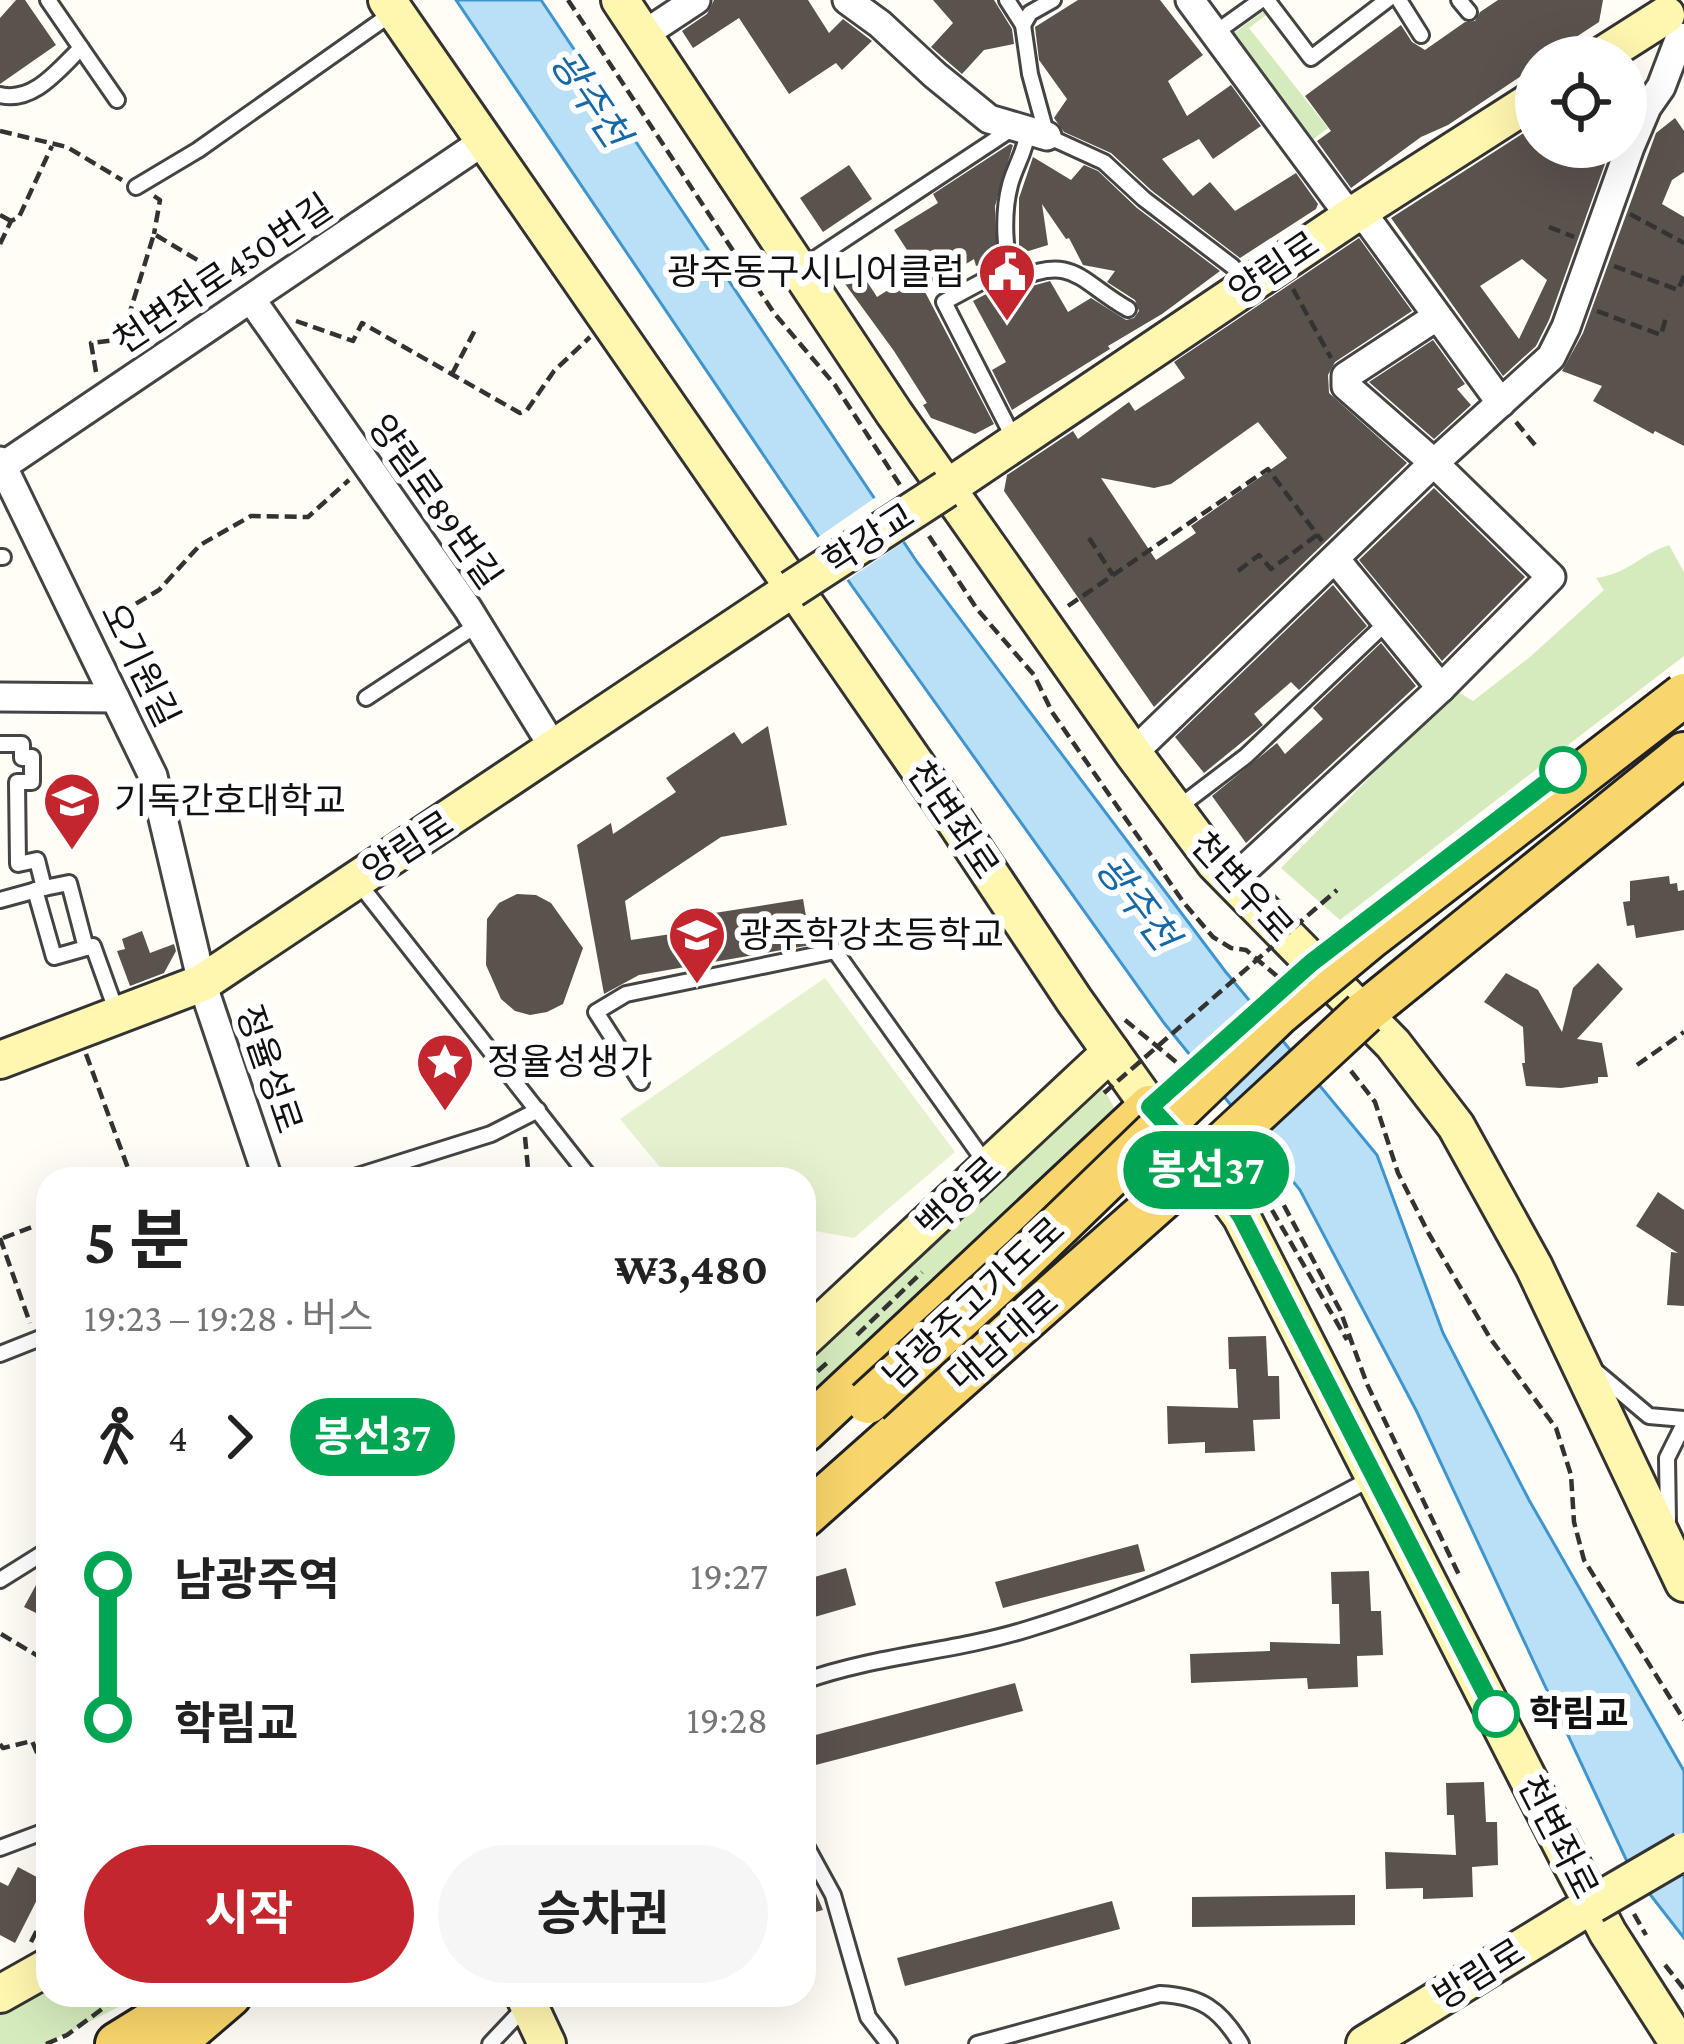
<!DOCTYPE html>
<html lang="ko">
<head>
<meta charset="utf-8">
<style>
  body { margin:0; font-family:"Crimson Pro","Noto Sans KR",serif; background:#f6f6f6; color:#222; height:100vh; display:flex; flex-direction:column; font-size:45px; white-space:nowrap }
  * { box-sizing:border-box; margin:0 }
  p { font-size:39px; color:#767676 }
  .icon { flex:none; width:66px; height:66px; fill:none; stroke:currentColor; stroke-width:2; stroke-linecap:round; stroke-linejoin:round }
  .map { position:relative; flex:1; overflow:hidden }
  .panel { position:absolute; left:36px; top:1167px; width:780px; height:840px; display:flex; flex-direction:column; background:#fff; border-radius:36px; box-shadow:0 12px 48px #0002 }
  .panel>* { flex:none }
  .badge { padding:0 24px; border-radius:39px; font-size:42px; line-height:78px }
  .fabs { position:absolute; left:1515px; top:36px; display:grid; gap:24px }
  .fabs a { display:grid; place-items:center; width:132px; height:132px; border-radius:50%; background:#fff; box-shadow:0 12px 48px #0002; font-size:60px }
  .map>.badge { position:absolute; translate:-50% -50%; box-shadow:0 0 0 6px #fff }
  .legs { display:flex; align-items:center; gap:18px; height:132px; padding:0 48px; font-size:39px }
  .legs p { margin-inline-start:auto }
  .overview { display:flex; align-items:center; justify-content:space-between; height:204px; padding:0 48px }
  h1 { font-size:66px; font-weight:700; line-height:90px }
  .cta { display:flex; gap:24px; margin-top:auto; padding:24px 48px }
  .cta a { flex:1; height:138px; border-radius:72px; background:#c4262e; color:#fff; font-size:48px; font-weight:700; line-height:138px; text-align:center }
  .cta a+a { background:#f6f6f6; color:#222 }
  ul { padding:0 48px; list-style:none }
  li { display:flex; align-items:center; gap:42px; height:144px; font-size:45px }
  li i { display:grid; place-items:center; width:18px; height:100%; margin:0 15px; background:currentColor }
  li i::after { content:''; width:30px; height:30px; margin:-15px; border:9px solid; border-radius:50%; background:#fff }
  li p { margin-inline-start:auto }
  li:first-child i { background:linear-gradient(#0000 50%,currentColor 0) }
  li:last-child i { background:linear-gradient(currentColor 50%,#0000 0) }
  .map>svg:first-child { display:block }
  .green { fill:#d5ebbd }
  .pitch { fill:#e6f2cf }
  .water { fill:#b9e0f7; stroke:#3f96cf; stroke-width:3 }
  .pier { fill:#fffdf5 }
  .building { fill:#5a524d; fill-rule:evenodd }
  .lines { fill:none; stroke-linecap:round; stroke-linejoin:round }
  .lane-casing { stroke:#444; stroke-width:20 }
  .street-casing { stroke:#444; stroke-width:33 }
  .secondary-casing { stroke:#333; stroke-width:42 }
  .primary-casing { stroke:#222; stroke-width:48 }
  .path { stroke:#333; stroke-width:4.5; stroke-dasharray:12 6; stroke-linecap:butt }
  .lane { stroke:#fff; stroke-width:14 }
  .street { stroke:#fff; stroke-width:27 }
  .secondary { stroke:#fff6b0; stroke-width:36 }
  .primary { stroke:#f9d66b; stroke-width:42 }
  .secondary-bridge-casing { stroke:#333; stroke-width:42; stroke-linecap:butt }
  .primary-bridge-casing { stroke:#222; stroke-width:48; stroke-linecap:butt }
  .path-bridge { stroke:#333; stroke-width:4.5; stroke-dasharray:12 6; stroke-linecap:butt }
  .secondary-bridge { stroke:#fff6b0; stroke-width:36 }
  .primary-bridge { stroke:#f9d66b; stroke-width:42 }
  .line-1-casing { stroke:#fff; stroke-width:27 }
  .line-1 { stroke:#00a651; stroke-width:18 }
  .stop-1-dot { fill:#fff; stroke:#00a651; stroke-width:6 }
  .labels { text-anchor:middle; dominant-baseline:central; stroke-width:12; stroke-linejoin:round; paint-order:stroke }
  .street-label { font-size:36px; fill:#111; stroke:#fff }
  .poi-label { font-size:36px; fill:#111; stroke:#fff; text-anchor:start }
  .stop-label { font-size:36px; font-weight:bold; fill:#111; stroke:#fff; text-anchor:start }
  .water-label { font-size:39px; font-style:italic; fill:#1768a6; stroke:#fff }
</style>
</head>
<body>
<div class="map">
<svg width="1684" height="2044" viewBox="0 0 1684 2044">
  <rect width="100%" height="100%" fill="#fffdf5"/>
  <!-- green -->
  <g class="green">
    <path d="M1264,11L1266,15L1249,28L1328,128L1311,141L1239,47L1234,33Z"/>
    <path d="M1669,545L1684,572V656L1340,920L1281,868L1455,690L1473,701L1531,656L1604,590L1596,578C1630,573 1639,555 1669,545Z"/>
    <path d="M1093,1070L1120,1118L804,1425V1339Z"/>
    <path d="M48,1985V1995H142L46,2044H0V2009Z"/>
  </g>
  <!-- pitch -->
  <path class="pitch" d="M825,978L955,1152L854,1238L804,1229V1179H670L620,1119Z"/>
  <!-- water -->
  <path class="water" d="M456,0H541L917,562L1225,971L1377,1155L1443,1333L1529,1500L1684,1771V1938L1631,1870L1417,1412L1300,1190L1164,1023L852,586Z"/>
  <!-- pier -->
  <path class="pier" d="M879,495L908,539L843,583L814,540Z"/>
  <!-- building -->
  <g class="building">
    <path d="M16,0H25L56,45L0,84V18Z"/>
    <path d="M714,0H808L829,33L843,19L872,41L842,70L836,63L789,94L739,18L693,48L682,31L707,14Z"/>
    <path d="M933,0H994L1012,29L1014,44L984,50L962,74L931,47L953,23Z"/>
    <path d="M1078,0H1160L1203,55L1168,81L1187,116L1231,85L1261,126L1213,159L1199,139L1162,159L1193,196L1210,182L1235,211L1296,173L1318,204L1316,209L1240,258L1151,190L1111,153L1064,132L1054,118L1067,99L1039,60L1035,27Z"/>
    <path d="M1498,0H1603L1599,22L1573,39L1575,42L1552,57H1536V66L1448,125L1421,137L1351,188L1317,141L1331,131L1305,96L1401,25L1412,42L1425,50L1465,22L1475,21L1480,12Z"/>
    <path d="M1675,118L1684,131V172L1672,180L1662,204L1684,217V446L1655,431L1653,434L1593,401L1602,386L1562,371L1583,333L1656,133Z"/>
    <path d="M1536,125V147H1611L1549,320L1536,346L1503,376L1391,218ZM1522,259L1547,280L1519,339L1480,286Z"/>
    <path d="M1010,144L1013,145L995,206L997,260L976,266L974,259L924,290L994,424L975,434L931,418L923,405L927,403L894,351L840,277L857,266L877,297L920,270L894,230L938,203L933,194Z"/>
    <path d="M1033,157L1071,180L1084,165L1098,171L1137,208L1220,271L1162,314L1108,346L1110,349L1012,410L992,370L1006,362L973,301L1005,284L1014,291L1050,281L1068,312L1091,298L1126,320L1134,318L1139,311L1135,300L1107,282L1115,271L1083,265L1069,238L1066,239L1042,204L1048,245L1019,254V198Z"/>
    <path d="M849,165L872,199L823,232L800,198Z"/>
    <path d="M1359,238L1412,311L1335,362L1328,375L1329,393L1407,463L1154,707L1004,491L1007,475L1073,431L1078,439L1129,402L1135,411L1185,378L1174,362ZM1258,422L1287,458L1191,526L1196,533L1156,560L1101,478L1154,488L1171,484Z"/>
    <path d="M1433,340L1465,384L1457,389L1471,405L1434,439L1369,382Z"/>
    <path d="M1434,488L1525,577L1442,661L1359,560Z"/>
    <path d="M1333,585L1367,626L1299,690L1291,682L1254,714L1263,725L1204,773L1175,737Z"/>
    <path d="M1381,643L1416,686L1246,843L1212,796L1277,743L1285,754L1323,719L1313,708Z"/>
    <path d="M768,726L787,825L721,837L625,901L631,940L678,933L676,919L803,899L811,945L639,975L604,994L577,845L611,823L613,834L676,792L666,778L734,732L742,744Z"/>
    <path d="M1669,876L1670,884L1677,883L1678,891L1684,890V930L1636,938L1634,925L1627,926L1623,902L1630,901V881Z"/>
    <path d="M517,894L536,895L551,903L583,948L563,1004L547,1012L530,1015L515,1011L501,999L486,965L487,919L499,903Z"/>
    <path d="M142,931L150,953L174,944L176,951L164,973L130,986L117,951L125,949L122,939Z"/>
    <path d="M1598,963L1623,989L1577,1039L1602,1043L1608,1077H1598V1083L1561,1088L1526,1086L1522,1063H1525L1523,1027L1484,1002L1506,973L1538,990L1562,1032L1573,988Z"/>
    <path d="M1658,1192L1684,1210V1306L1667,1305L1671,1252L1678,1253L1636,1226Z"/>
    <path d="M1266,1336L1268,1376H1279L1280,1419L1253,1420L1255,1451L1205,1453V1442L1168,1444L1167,1406L1238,1408L1236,1369H1229L1228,1337Z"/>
    <path d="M1138,1544L1145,1571L1003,1608L995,1582Z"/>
    <path d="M48,1563V1619L24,1607Z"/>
    <path d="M846,1568L856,1605L804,1620V1580Z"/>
    <path d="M1369,1571L1371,1611H1381L1383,1655L1357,1656L1358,1687L1308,1689L1307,1678L1191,1683L1190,1654L1270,1651V1642L1340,1644L1339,1604H1332L1331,1572Z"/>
    <path d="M1015,1683L1023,1711L808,1767L804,1738Z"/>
    <path d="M1484,1782L1486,1822H1497L1498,1865L1472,1867L1473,1897L1423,1899V1888L1386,1889L1385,1852L1456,1855L1454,1815H1447L1446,1783Z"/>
    <path d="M804,1865L823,1910L804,1915Z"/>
    <path d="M18,1867L46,1882L15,1943L0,1935V1882L8,1886Z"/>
    <path d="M1355,1895V1925L1192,1927V1897Z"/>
    <path d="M1112,1901L1120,1929L905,1986L897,1958Z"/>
  </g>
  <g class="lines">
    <defs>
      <g id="lane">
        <path d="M1007,0L1023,25L1030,13L1053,0"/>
        <path d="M1267,0L1311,58L1387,0"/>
        <path d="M1399,0L1421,35"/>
        <path d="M1459,0L1469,12"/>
        <path d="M1023,25L1030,74L1047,136L1104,162L1144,199L1232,266L1249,284"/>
        <path d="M1215,33L1261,0"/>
        <path d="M81,48L117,100"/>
        <path d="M0,95C34,103 59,69 81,48L48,0"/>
        <path d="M1028,131C1025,153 1015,166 1010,185C1003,211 1003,257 1015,280C1074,254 1079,281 1128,309"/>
        <path d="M136,187L198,150L391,14"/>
        <path d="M1009,267L944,302L1013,437"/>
        <path d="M801,268L1013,128"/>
        <path d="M0,557H3"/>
        <path d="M366,698L477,625"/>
        <path d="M0,744H22V758L32,757V782H17L18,864L37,860L44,888L0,900"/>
        <path d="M1179,807L1246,756L1386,623"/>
        <path d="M357,881L591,1179"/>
        <path d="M35,890L54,957L86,948L69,883L44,888"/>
        <path d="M86,948L93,946L117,1013"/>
        <path d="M641,1082L596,1012L626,994L835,951L987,1165"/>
        <path d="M348,1179L491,1134L538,1110"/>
        <path d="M0,1354L48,1335"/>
        <path d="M1598,1373L1649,1416L1684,1419"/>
        <path d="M1668,1520L1667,1458L1684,1424"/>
        <path d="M0,1580L48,1550"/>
        <path d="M804,1681C877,1655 954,1652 1028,1629C1149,1592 1261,1538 1372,1478"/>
        <path d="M804,1842L833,1895L868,2017L889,2044"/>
        <path d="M0,1848L48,1830"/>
        <path d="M490,2044L524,2008"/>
        <path d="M977,2044L1160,1994C1201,1996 1220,2009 1241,2044"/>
      </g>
      <g id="street">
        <path d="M847,0L880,24L935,75L989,119L1047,136"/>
        <path d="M1190,0L1340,203L1353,215L1369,222L1501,403"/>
        <path d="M643,35L696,0"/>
        <path d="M251,299L468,609L555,750"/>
        <path d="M0,461L153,776L202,983L268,1179"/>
        <path d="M3,466L484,141"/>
        <path d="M1336,560L1441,688"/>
        <path d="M0,697L115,698"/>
        <path d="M1133,753L1423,473L1551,357L1566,327L1630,147L1647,107L1661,87L1680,37"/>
        <path d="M1233,880L1441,688L1551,577L1434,463L1346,386V376L1436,317"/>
      </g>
      <g id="secondary">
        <path d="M387,0L953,818L1074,1000L1150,1107L1202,1163L1241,1216L1570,1861L1608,1933L1679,2044"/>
        <path d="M620,0L894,413L1133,753L1215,863L1393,1044L1456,1126L1534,1267L1684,1583"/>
        <path d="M1600,57L1666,15"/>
        <path d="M946,489L1353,215L1536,98"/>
        <path d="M0,1060L202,983L792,589"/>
        <path d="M804,1339L1111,1052"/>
        <path d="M0,1994L48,1967"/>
        <path d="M524,1995L547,2044"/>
        <path d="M1365,2044L1593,1904"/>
      </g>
      <g id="primary">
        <path d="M1364,1013L1684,754"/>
        <path d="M804,1431L1150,1107"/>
        <path d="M804,1516L1202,1163"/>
        <path d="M117,2044L151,2023L184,1995"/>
        <path d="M173,2044L230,1995"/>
      </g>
    </defs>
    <!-- lane casing -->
    <use href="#lane" class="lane-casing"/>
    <!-- street casing -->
    <use href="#street" class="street-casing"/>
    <!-- secondary casing -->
    <use href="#secondary" class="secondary-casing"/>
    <!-- primary casing -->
    <use href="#primary" class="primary-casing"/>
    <!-- path -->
    <g class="path">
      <path d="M568,0L774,313L835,385L900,485"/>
      <path d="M0,131L67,147L122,180"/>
      <path d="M154,196L160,200L154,234"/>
      <path d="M1630,214L1684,243"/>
      <path d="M0,215L11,221"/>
      <path d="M1549,227L1574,237"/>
      <path d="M0,244L11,221L19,217L52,146"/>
      <path d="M1614,266L1678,290L1684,276"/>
      <path d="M1293,289L1331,358"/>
      <path d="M1597,311L1661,335L1667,314"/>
      <path d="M296,321L353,341L362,323L520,413L527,410L554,371L590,337"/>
      <path d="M96,372L91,343L131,338L129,315L154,234L234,282"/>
      <path d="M452,374L475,330"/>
      <path d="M1516,422L1535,445"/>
      <path d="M929,536L977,609L1034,675L1052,712L1184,903L1213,937L1231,948L1246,950L1278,977"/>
      <path d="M1089,538L1113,575"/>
      <path d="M1238,571L1259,555L1271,569L1317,535"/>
      <path d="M1068,606L1268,469L1322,541"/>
      <path d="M105,622L159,590L200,545L251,516L308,517L349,480"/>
      <path d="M1125,1020L1181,1066"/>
      <path d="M86,1054L132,1179"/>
      <path d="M1637,1065L1684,1032"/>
      <path d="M1351,1071L1375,1102L1398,1173L1429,1234L1490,1338L1556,1428L1571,1475L1574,1522L1584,1560L1684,1720"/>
      <path d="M525,1137L529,1179"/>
      <path d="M1253,1161L1281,1200L1340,1310L1367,1384L1461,1579"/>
      <path d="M1272,1210L1347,1340"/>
      <path d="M0,1238L30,1323"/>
      <path d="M3,1238L48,1221"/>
      <path d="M857,1335L922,1272"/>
      <path d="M804,1383L827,1363"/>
      <path d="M1,1634L48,1662"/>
      <path d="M0,1744L3,1748L32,1741L48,1778"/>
      <path d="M1634,1914L1646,1935"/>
      <path d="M31,1942L48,1909"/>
      <path d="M1665,1965L1684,1989"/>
      <path d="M46,2044L67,2035L121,1995"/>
    </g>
    <!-- lane -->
    <use href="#lane" class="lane"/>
    <!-- street -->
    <use href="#street" class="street"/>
    <!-- secondary -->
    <use href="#secondary" class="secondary"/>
    <!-- primary -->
    <use href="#primary" class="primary"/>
    <defs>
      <g id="secondary-bridge">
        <path d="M792,589L946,489"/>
        <path d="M1593,1904L1684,1851"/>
      </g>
      <g id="primary-bridge">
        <path d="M1202,1163L1364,1013"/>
        <path d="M868,1402L1023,1260L1279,1013L1369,938L1684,695"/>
      </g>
    </defs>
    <!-- secondary-bridge casing -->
    <use href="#secondary-bridge" class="secondary-bridge-casing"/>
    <!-- primary-bridge casing -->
    <use href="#primary-bridge" class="primary-bridge-casing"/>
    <!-- path-bridge -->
    <path class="path-bridge" d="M1104,1093L1337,890"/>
    <!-- secondary-bridge -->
    <use href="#secondary-bridge" class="secondary-bridge"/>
    <!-- primary-bridge -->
    <use href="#primary-bridge" class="primary-bridge"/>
  </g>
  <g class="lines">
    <defs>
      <path id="line-1" d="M1496,1714L1241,1216L1202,1163L1150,1107L1311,963L1563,770"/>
    </defs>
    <!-- line-1 casing -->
    <use href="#line-1" class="line-1-casing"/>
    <!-- line-1 -->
    <use href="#line-1" class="line-1"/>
  </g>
  <!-- icons -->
  <defs>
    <symbol id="civic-pin" viewBox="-11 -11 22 30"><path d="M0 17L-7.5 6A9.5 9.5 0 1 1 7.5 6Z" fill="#c4262e" stroke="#fff"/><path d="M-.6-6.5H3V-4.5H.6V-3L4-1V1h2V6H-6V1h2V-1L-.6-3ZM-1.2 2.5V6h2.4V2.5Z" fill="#fff"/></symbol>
    <symbol id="university-pin" viewBox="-11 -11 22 30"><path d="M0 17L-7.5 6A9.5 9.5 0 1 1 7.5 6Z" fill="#c4262e" stroke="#fff"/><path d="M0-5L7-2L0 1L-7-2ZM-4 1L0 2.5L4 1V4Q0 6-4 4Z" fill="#fff"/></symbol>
    <symbol id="school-pin" viewBox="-11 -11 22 30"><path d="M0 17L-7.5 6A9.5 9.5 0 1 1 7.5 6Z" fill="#c4262e" stroke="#fff"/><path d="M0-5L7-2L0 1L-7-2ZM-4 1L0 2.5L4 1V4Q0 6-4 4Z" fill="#fff"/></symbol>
    <symbol id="sight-pin" viewBox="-11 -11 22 30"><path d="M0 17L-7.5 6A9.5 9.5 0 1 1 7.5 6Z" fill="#c4262e" stroke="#fff"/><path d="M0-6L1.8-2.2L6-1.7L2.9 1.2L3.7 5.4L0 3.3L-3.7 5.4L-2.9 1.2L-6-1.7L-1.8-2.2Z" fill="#fff"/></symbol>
  </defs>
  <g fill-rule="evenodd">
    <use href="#civic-pin" x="974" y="239" width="66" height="90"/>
    <use href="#university-pin" x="39" y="768" width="66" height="90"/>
    <use href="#school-pin" x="664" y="902" width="66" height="90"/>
    <use href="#sight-pin" x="412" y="1029" width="66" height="90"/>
  </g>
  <!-- markers -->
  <g class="stop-1-dot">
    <circle cx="1563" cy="770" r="21"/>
    <circle cx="1496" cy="1714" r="21"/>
  </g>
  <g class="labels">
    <!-- street labels -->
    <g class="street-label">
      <text transform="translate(1274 268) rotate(-34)">양림로</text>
      <text transform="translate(223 274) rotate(-34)">천변좌로450번길</text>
      <text transform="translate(435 502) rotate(55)">양림로89번길</text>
      <text transform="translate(869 539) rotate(-33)">학강교</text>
      <text transform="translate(140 665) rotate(64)">오기원길</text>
      <text transform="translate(953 820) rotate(56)">천변좌로</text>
      <text transform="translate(408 847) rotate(-33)">양림로</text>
      <text transform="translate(1242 887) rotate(48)">천변우로</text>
      <text transform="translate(269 1069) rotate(71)">정율성로</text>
      <text transform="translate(959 1197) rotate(-43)">백양로</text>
      <text transform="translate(974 1303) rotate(-43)">남광주고가도로</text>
      <text transform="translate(1003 1340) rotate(-41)">대남대로</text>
      <text transform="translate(1558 1837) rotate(63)">천변좌로</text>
      <text transform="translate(1479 1974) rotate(-32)">방림로</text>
    </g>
    <!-- poi labels -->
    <g class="poi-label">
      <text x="965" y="272" text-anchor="end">광주동구시니어클럽</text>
      <text x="114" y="801">기독간호대학교</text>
      <text x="739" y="935">광주학강초등학교</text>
      <text x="487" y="1062">정율성생가</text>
    </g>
    <!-- stop labels -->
    <g class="stop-label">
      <text x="1529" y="1714">학림교</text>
    </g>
    <!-- water labels -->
    <g class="water-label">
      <text transform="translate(590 98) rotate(56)">광주천</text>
      <text transform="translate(1137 902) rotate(53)">광주천</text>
    </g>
  </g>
</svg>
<div class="fabs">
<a><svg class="icon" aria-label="locate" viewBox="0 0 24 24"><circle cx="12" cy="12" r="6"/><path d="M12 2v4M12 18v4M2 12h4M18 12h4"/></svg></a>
</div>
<b class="badge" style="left:1206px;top:1170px;background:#00a651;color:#fff">봉선37</b>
<section class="panel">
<div class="overview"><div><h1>5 분</h1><p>19:23 – 19:28 · 버스</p></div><b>₩3,480</b></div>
<div class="legs"><svg class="icon" aria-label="walk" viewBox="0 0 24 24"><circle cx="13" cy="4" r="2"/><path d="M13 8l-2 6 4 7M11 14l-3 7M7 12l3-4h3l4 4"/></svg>4<svg class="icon" aria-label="forward" viewBox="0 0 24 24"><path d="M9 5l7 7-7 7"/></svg><b class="badge" style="background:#00a651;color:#fff">봉선37</b></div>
<ul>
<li><i style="color:#00a651"></i><b>남광주역</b><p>19:27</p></li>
<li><i style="color:#00a651"></i><b>학림교</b><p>19:28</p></li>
</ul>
<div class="cta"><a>시작</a><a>승차권</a></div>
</section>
</div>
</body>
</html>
